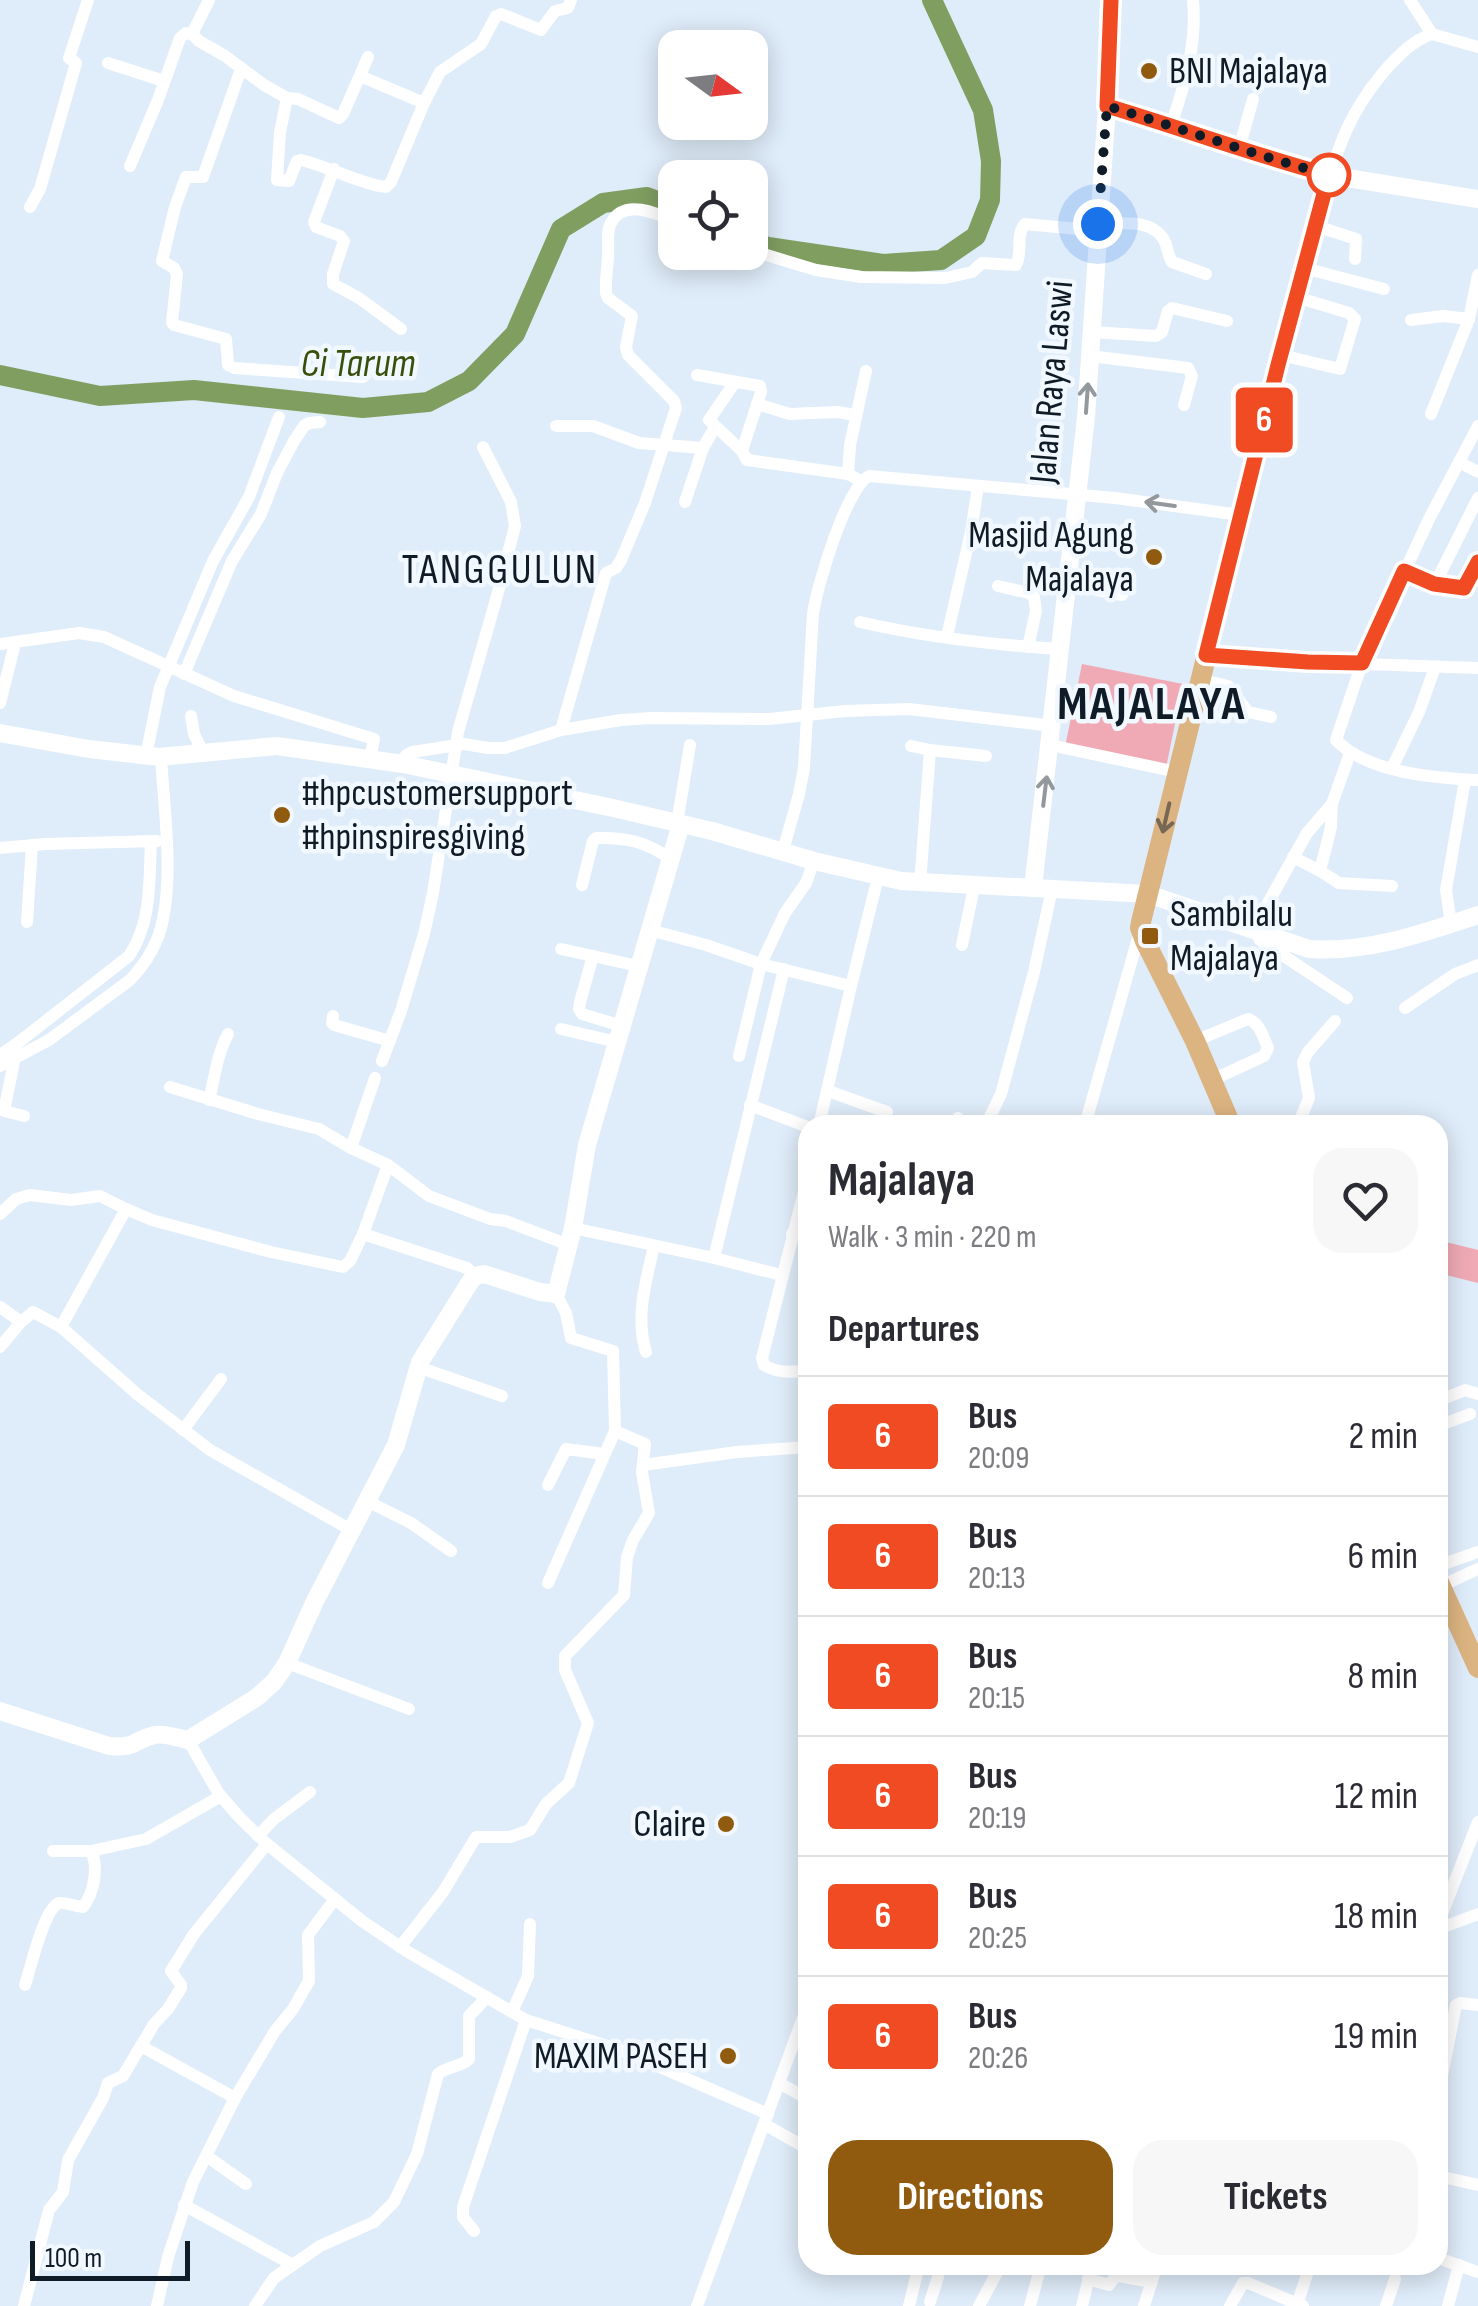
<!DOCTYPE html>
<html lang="en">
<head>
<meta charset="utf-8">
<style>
  body { margin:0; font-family:"Sofia Sans Condensed",sans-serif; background:#f7f7f7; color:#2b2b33; height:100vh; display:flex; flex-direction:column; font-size:38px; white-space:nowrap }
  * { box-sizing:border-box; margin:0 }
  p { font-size:32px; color:#7c7c81 }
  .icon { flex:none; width:55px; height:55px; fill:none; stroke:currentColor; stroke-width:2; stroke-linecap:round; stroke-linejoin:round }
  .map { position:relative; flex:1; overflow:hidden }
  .panel { position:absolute; left:798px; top:1115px; width:650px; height:1160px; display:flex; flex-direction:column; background:#fff; border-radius:30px; box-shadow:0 5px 25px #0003 }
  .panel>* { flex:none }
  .badge { padding:0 20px; border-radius:8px; font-size:35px; line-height:65px }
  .needle { width:65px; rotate:105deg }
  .buttons { position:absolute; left:658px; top:30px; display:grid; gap:20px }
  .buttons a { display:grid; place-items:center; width:110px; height:110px; border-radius:20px; background:#fff; box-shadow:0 5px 25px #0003; font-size:50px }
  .scale { position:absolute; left:30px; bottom:25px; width:160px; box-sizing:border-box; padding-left:10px; border:5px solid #0f1b26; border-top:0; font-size:28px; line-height:35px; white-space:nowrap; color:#0f1b26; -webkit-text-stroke:8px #f2f8ff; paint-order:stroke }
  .you { position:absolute; width:50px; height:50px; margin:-25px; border:8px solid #fff; border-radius:50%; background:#1a73e8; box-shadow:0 0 0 15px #1a73e833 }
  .map>.badge { position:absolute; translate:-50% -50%; box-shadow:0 0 0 5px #fff }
  h2 { padding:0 30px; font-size:38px; line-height:90px }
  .round { display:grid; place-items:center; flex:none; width:105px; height:105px; border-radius:30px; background:#f7f7f7 }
  .head { display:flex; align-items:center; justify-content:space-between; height:170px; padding:0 30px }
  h1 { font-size:48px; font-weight:700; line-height:75px }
  .button { display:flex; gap:20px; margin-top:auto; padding:20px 30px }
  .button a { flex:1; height:115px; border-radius:30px; background:#905b0f; color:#fff; font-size:40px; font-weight:700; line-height:115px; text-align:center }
  .button a+a { background:#f7f7f7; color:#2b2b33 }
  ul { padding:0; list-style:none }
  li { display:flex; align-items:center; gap:30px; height:120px; padding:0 30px; border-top:2px solid #e1e1e2 }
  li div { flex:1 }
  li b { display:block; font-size:38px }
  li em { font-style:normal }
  li .badge { min-width:110px; font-weight:700; text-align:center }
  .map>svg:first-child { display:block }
  .green { fill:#f0aab5 }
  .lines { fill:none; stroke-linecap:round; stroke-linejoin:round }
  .river { stroke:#819e61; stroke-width:20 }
  .street { stroke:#fff; stroke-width:12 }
  .secondary { stroke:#fff; stroke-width:18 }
  .primary { stroke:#dcb481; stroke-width:20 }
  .oneway { stroke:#93989d }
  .oneway2 { stroke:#766854 }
  .line-casing { stroke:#fff; stroke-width:22 }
  .line { stroke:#f04b23; stroke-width:15 }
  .walk { stroke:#0f1b26; stroke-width:10; stroke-dasharray:0 18 }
  .poi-dot { fill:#905b0f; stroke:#f2f8ff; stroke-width:4 }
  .stop-dot { fill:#fff; stroke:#f04b23; stroke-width:5 }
  .labels { text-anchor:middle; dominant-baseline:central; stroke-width:9; stroke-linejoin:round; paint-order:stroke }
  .poi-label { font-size:38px; fill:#0f1b26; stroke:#f2f8ff; text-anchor:start }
  .street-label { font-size:38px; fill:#0f1b26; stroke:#f2f8ff }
  .water-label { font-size:40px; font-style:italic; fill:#37510d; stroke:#f2f8ff }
  .quarter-label { font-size:42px; letter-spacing:2.5px; fill:#0f1b26; stroke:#f2f8ff }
  .district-label { font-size:48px; font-weight:bold; letter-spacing:2.5px; fill:#0f1b26; stroke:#f2f8ff }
</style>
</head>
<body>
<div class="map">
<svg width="1478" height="2306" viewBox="0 0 1478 2306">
  <rect width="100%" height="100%" fill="#dfecf9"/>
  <!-- green -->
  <g class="green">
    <path d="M1082,664L1183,684L1166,768L1065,747Z"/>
    <path d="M1438,1240L1478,1250V1283L1438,1273Z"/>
  </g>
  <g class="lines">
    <!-- river -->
    <g class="river">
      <path d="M750,240L768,247L883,264L941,260L976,236L990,200L991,161L983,110L932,0"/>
      <path d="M0,375L100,396L194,390L363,408L428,402L469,381L515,334L561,229L603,203L647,197L675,208"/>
    </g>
    <!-- street -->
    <g class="street">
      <path d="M1410,0L1432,34"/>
      <path d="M192,34L199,41L225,56L264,85L287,98L298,99L339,118L343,114L368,57"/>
      <path d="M108,63L164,81"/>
      <path d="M241,69L203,177H186L175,207L162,261L174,268L177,274L172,323L174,325L226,339L228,365L234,368L363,377"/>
      <path d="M287,98L280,132L277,180L289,181L297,161L301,160C327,166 363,185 386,187L391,182L424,103L360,76"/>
      <path d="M424,103L440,72L481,44L496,16L501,14L541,30L555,11L568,8L571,0"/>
      <path d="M1171,125C1185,85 1197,43 1193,0"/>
      <path d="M1239,149L1253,99"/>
      <path d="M130,166L158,100L180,38L186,33L192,34L209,0"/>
      <path d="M334,169L314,222L316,227L340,236L344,241L333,274V284L359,298L401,329"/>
      <path d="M1329,175C1335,160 1340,144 1347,129C1361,98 1398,45 1432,34L1478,47"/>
      <path d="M30,207L40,189L76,63L69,58L88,0"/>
      <path d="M1098,224C1120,224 1149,218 1163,238C1168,246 1167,254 1172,262L1206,274"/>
      <path d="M1316,226L1356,239L1355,259"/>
      <path d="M750,250L816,270L861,277L945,278L972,272L982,263L1016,265C1023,253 1015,235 1025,224L1099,231"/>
      <path d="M1304,268L1384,289"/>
      <path d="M1411,320L1443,316L1469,319"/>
      <path d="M1092,332L1156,336L1162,332L1168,311L1172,308L1227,321"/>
      <path d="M1281,355L1340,369L1355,319L1349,313L1296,297"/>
      <path d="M1090,356L1188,368L1192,376L1184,405"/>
      <path d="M697,375L760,386L761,392L742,451L747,460L848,474L861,481"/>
      <path d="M735,382L709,420L742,451"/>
      <path d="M757,404L790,414L837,412L856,415"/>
      <path d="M1431,414L1469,319L1478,275"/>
      <path d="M556,426H593L639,443L703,448L715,427"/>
      <path d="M1478,426L1429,519L1362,663L1336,740C1368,773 1434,778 1478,780"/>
      <path d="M1459,462L1478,472"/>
      <path d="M848,474L850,445L866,371"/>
      <path d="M685,502L703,448"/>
      <path d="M1404,571L1435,584L1464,588L1478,562"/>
      <path d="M1068,584L1122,595"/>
      <path d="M1435,584L1478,498"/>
      <path d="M998,586L1029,593L1034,597L1036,611L1028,647"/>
      <path d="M860,622C925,637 994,645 1061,649"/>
      <path d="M947,636L971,532L978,486"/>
      <path d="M0,644L79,633L104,637L234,696L374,739L370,758"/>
      <path d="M1206,655L1308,662L1478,668"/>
      <path d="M184,674L232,561L261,514L277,473L294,441L304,426L309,423L320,422"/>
      <path d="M1199,679L1228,686L1248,712L1271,717"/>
      <path d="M0,703L15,643"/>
      <path d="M191,716L194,734L203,753"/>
      <path d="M561,730L606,573L616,568L621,560L645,503L676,408L674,401L628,355L626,347L632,316L608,298L606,293C605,280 608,267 608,254C609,244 606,232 611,223C624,198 657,213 675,222"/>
      <path d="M1050,745L1177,772"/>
      <path d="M911,746L930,750L920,884"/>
      <path d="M930,750L986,756"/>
      <path d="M146,756L160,687L213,561L249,497L279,417"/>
      <path d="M403,764L406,755L412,752L464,744L488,748H505L561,730L621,720L651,718L769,719L845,711L909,709L1053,726"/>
      <path d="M1392,768L1419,712L1435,667"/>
      <path d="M1332,804L1331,827L1320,871L1339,883L1392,886"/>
      <path d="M677,823L690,745"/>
      <path d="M0,848L45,844L157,841"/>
      <path d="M783,851L799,794L804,768L813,614C817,586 846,488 869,476L1115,498L1241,515"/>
      <path d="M1293,857L1320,871"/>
      <path d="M814,861L806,883L785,913L761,964L851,986L878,877"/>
      <path d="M582,885L593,841L596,838C627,837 646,842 671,859"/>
      <path d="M27,922L32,845"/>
      <path d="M1451,924L1446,890L1465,780"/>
      <path d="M650,930L706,945L761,964L739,1056"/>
      <path d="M962,945L974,887"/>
      <path d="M561,949L593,956"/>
      <path d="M1347,998L1260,940L1254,928L1307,833L1332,804L1350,753"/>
      <path d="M1405,1008L1455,974L1478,965"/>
      <path d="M333,1016L332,1023L334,1025L390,1041"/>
      <path d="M622,1026L582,1014L579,1009L580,1002L593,956L638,966"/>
      <path d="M561,1029L617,1042"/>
      <path d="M1195,1041L1248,1019C1260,1023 1263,1037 1268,1048L1264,1056L1212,1080"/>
      <path d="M0,1055L19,1042L129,956C152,922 149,881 151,842"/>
      <path d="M15,1057L4,1111L24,1116"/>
      <path d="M382,1061L401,1011L424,934L433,893L458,732L497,596L515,526L511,502L483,447"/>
      <path d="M0,1066L49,1040L130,980C145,964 159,942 163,919C173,869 164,808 161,757"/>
      <path d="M170,1087L258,1114L319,1129L351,1148L388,1165L429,1196L490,1219L506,1221L569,1245"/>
      <path d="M828,1091L887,1112"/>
      <path d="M209,1100C215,1077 217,1054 228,1034"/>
      <path d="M750,1105L808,1127"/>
      <path d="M819,1125L851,986"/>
      <path d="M956,1125L958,1118"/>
      <path d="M986,1125L1001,1094L1034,972L1052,889"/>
      <path d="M1085,1125L1140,931"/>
      <path d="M1298,1125L1309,1098L1303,1062L1308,1052L1335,1021"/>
      <path d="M351,1148L375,1078"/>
      <path d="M808,1176L762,1358L764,1365C777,1373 793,1373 808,1370"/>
      <path d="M126,1209L152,1220L271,1252L343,1267L350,1261L363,1234L467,1268L475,1276"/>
      <path d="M0,1214L16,1199L30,1195L71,1200L100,1196L126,1209L61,1327L137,1394L210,1450L351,1530"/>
      <path d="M573,1228L714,1258L784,969"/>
      <path d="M363,1234L388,1165"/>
      <path d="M792,1234L808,1238"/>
      <path d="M714,1258L781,1275"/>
      <path d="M0,1307L21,1322L33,1312L61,1327"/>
      <path d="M0,1347L21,1322"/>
      <path d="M646,1352C635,1317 646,1281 654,1246"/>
      <path d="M418,1367L502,1396"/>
      <path d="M1438,1401L1465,1390L1478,1394"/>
      <path d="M1438,1426L1470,1414"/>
      <path d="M183,1430L221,1379"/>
      <path d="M643,1465L737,1452L808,1447"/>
      <path d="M548,1485L566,1449L604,1454"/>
      <path d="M367,1501L411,1523L451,1551"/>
      <path d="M1438,1566L1478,1552"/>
      <path d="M548,1583L615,1431"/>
      <path d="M1441,1586L1478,1569"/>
      <path d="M287,1663L409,1709"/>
      <path d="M188,1740L219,1794L239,1817L267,1844L362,1921L408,1952L526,2020L623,2051L768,2114"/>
      <path d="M258,1836L274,1819L310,1792"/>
      <path d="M53,1851H91L146,1839L221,1796"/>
      <path d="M1438,1924L1478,1822"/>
      <path d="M1438,1929L1478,1914"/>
      <path d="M400,1947L443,1892L476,1837H510L530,1830L546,1804L569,1783L588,1723L565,1670V1656L624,1595L627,1557L633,1540L649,1513L642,1472L645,1444L615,1431L613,1351L571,1338L566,1313L556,1294"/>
      <path d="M25,1985C30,1970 44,1908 59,1903C65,1902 77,1907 83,1907C94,1893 99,1867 91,1851"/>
      <path d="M512,2012L528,1976L530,1924"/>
      <path d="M141,2046L235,2098"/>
      <path d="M779,2083L808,2099"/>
      <path d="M1438,2096L1456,2005L1460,2003L1478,2005"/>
      <path d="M764,2124L808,2149"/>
      <path d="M208,2157L246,2184"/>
      <path d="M1438,2176L1478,2185"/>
      <path d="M184,2205L293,2265"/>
      <path d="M474,2231L463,2217V2207L526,2020"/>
      <path d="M1438,2258L1478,2272"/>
      <path d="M1088,2279L1109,2285L1114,2278L1118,2276L1152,2282"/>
      <path d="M930,2302L938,2277"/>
      <path d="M1298,2302L1310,2265"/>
      <path d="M24,2306L49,2210L63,2192L68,2160L103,2098L108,2083L123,2076L154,2024L168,2009L181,1988V1985L171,1971L194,1934L267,1844"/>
      <path d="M157,2306L168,2257L193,2182L235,2098L275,2031L293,2009L309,1981L308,1935L335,1899"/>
      <path d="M255,2306L274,2278L320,2246L374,2222L394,2202L417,2154L438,2074C447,2066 462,2067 469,2059V2016L487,1997"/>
      <path d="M697,2306L808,2004"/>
      <path d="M909,2306L918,2269"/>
      <path d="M979,2306L1001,2265"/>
      <path d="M1030,2306L1041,2265"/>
      <path d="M1082,2306L1092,2265"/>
      <path d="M1144,2306L1157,2265"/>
      <path d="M1230,2306L1243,2283H1248L1303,2306"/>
      <path d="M1386,2306L1395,2279"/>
      <path d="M1448,2306L1459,2265"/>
    </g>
    <!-- secondary -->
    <g class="secondary">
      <path d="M1329,175L1478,199"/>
      <path d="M0,733L89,749L159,757L277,746L403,764L613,808L712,831L814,861L901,881L1148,894L1309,949C1368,953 1424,933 1478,915"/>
      <path d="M1033,888L1086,417L1107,106"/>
      <path d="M0,1711L109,1746C137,1749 134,1739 155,1735C165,1733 178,1738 188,1740L256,1698L274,1682L287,1663L315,1601L396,1445L420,1362L470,1282L475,1276L484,1274L540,1292L556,1294L573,1228L587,1145L681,824"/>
    </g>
    <!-- primary -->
    <g class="primary">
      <path d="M1111,0L1107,106C1181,128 1254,155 1329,175L1278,365L1141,922L1140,928L1145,941L1195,1041L1231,1125"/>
      <path d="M1438,1580L1478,1668"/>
    </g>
  </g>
  <!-- one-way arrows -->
  <defs><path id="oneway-shaft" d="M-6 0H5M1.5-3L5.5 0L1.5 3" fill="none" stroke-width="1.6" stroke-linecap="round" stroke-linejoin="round" transform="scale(2.5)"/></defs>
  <g class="oneway">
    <use href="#oneway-shaft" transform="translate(1087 398) rotate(-86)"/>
    <use href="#oneway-shaft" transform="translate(1160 504) rotate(-172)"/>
    <use href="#oneway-shaft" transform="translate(1045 791) rotate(-83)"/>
  </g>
  <use class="oneway2" href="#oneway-shaft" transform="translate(1166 818) rotate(103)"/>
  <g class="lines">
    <defs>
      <path id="line" d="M1111,0L1107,106C1181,128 1254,155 1329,175L1278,365L1206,655L1308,662L1362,663L1404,571L1434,584L1464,588L1478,562"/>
    </defs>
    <!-- line casing -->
    <use href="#line" class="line-casing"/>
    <!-- line -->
    <use href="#line" class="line"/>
    <!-- walk -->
    <path class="walk" d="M1098,224L1107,106C1181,128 1254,155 1329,175"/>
  </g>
  <!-- markers -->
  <g class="poi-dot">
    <circle cx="1149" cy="71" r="10"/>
    <circle cx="1154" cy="557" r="10"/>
    <circle cx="282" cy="815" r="10"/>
    <rect x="1140" y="926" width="20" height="20" rx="5"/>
    <circle cx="726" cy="1824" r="10"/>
    <circle cx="728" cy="2056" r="10"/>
  </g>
  <circle class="stop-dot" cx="1329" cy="175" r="20"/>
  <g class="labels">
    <!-- poi labels -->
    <g class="poi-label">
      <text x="1169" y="71">BNI Majalaya</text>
      <text x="1134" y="535" text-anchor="end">Masjid Agung<tspan x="1134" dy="44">Majalaya</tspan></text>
      <text x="302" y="793">#hpcustomersupport<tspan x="302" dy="44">#hpinspiresgiving</tspan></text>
      <text x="1170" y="914">Sambilalu<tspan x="1170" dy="44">Majalaya</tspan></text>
      <text x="706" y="1824" text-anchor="end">Claire</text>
      <text x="708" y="2056" text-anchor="end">MAXIM PASEH</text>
    </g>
    <!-- street labels -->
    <g class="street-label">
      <text transform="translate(1052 382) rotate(-85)">Jalan Raya Laswi</text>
    </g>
    <!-- water labels -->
    <g class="water-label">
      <text x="358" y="364">Ci Tarum</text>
    </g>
    <!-- quarter labels -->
    <g class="quarter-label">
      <text x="500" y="570">TANGGULUN</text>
    </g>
    <!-- district labels -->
    <g class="district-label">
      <text x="1152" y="704">MAJALAYA</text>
    </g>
  </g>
</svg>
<div class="buttons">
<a><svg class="needle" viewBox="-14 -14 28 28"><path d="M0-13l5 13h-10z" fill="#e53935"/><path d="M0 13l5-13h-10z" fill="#7c7c81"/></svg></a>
<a><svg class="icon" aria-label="locate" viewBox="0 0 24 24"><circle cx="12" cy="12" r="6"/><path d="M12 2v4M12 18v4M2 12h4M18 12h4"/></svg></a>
</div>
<div class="scale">100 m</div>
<div class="you" style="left:1098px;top:224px"></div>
<b class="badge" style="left:1264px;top:420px;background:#f04b23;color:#fff">6</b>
<section class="panel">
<div class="head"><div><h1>Majalaya</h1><p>Walk · 3 min · 220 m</p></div><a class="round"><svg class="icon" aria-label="heart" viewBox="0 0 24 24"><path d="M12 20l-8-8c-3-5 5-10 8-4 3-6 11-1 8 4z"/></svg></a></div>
<h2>Departures</h2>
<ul>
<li><span class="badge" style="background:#f04b23;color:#fff">6</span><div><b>Bus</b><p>20:09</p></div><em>2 min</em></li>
<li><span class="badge" style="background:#f04b23;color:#fff">6</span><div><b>Bus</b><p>20:13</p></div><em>6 min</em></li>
<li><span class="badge" style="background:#f04b23;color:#fff">6</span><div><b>Bus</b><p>20:15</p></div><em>8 min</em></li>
<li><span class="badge" style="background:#f04b23;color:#fff">6</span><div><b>Bus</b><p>20:19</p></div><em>12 min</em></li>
<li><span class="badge" style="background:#f04b23;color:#fff">6</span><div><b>Bus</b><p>20:25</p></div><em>18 min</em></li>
<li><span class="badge" style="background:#f04b23;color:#fff">6</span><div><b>Bus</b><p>20:26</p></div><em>19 min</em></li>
</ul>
<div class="button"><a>Directions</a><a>Tickets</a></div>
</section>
</div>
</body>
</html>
